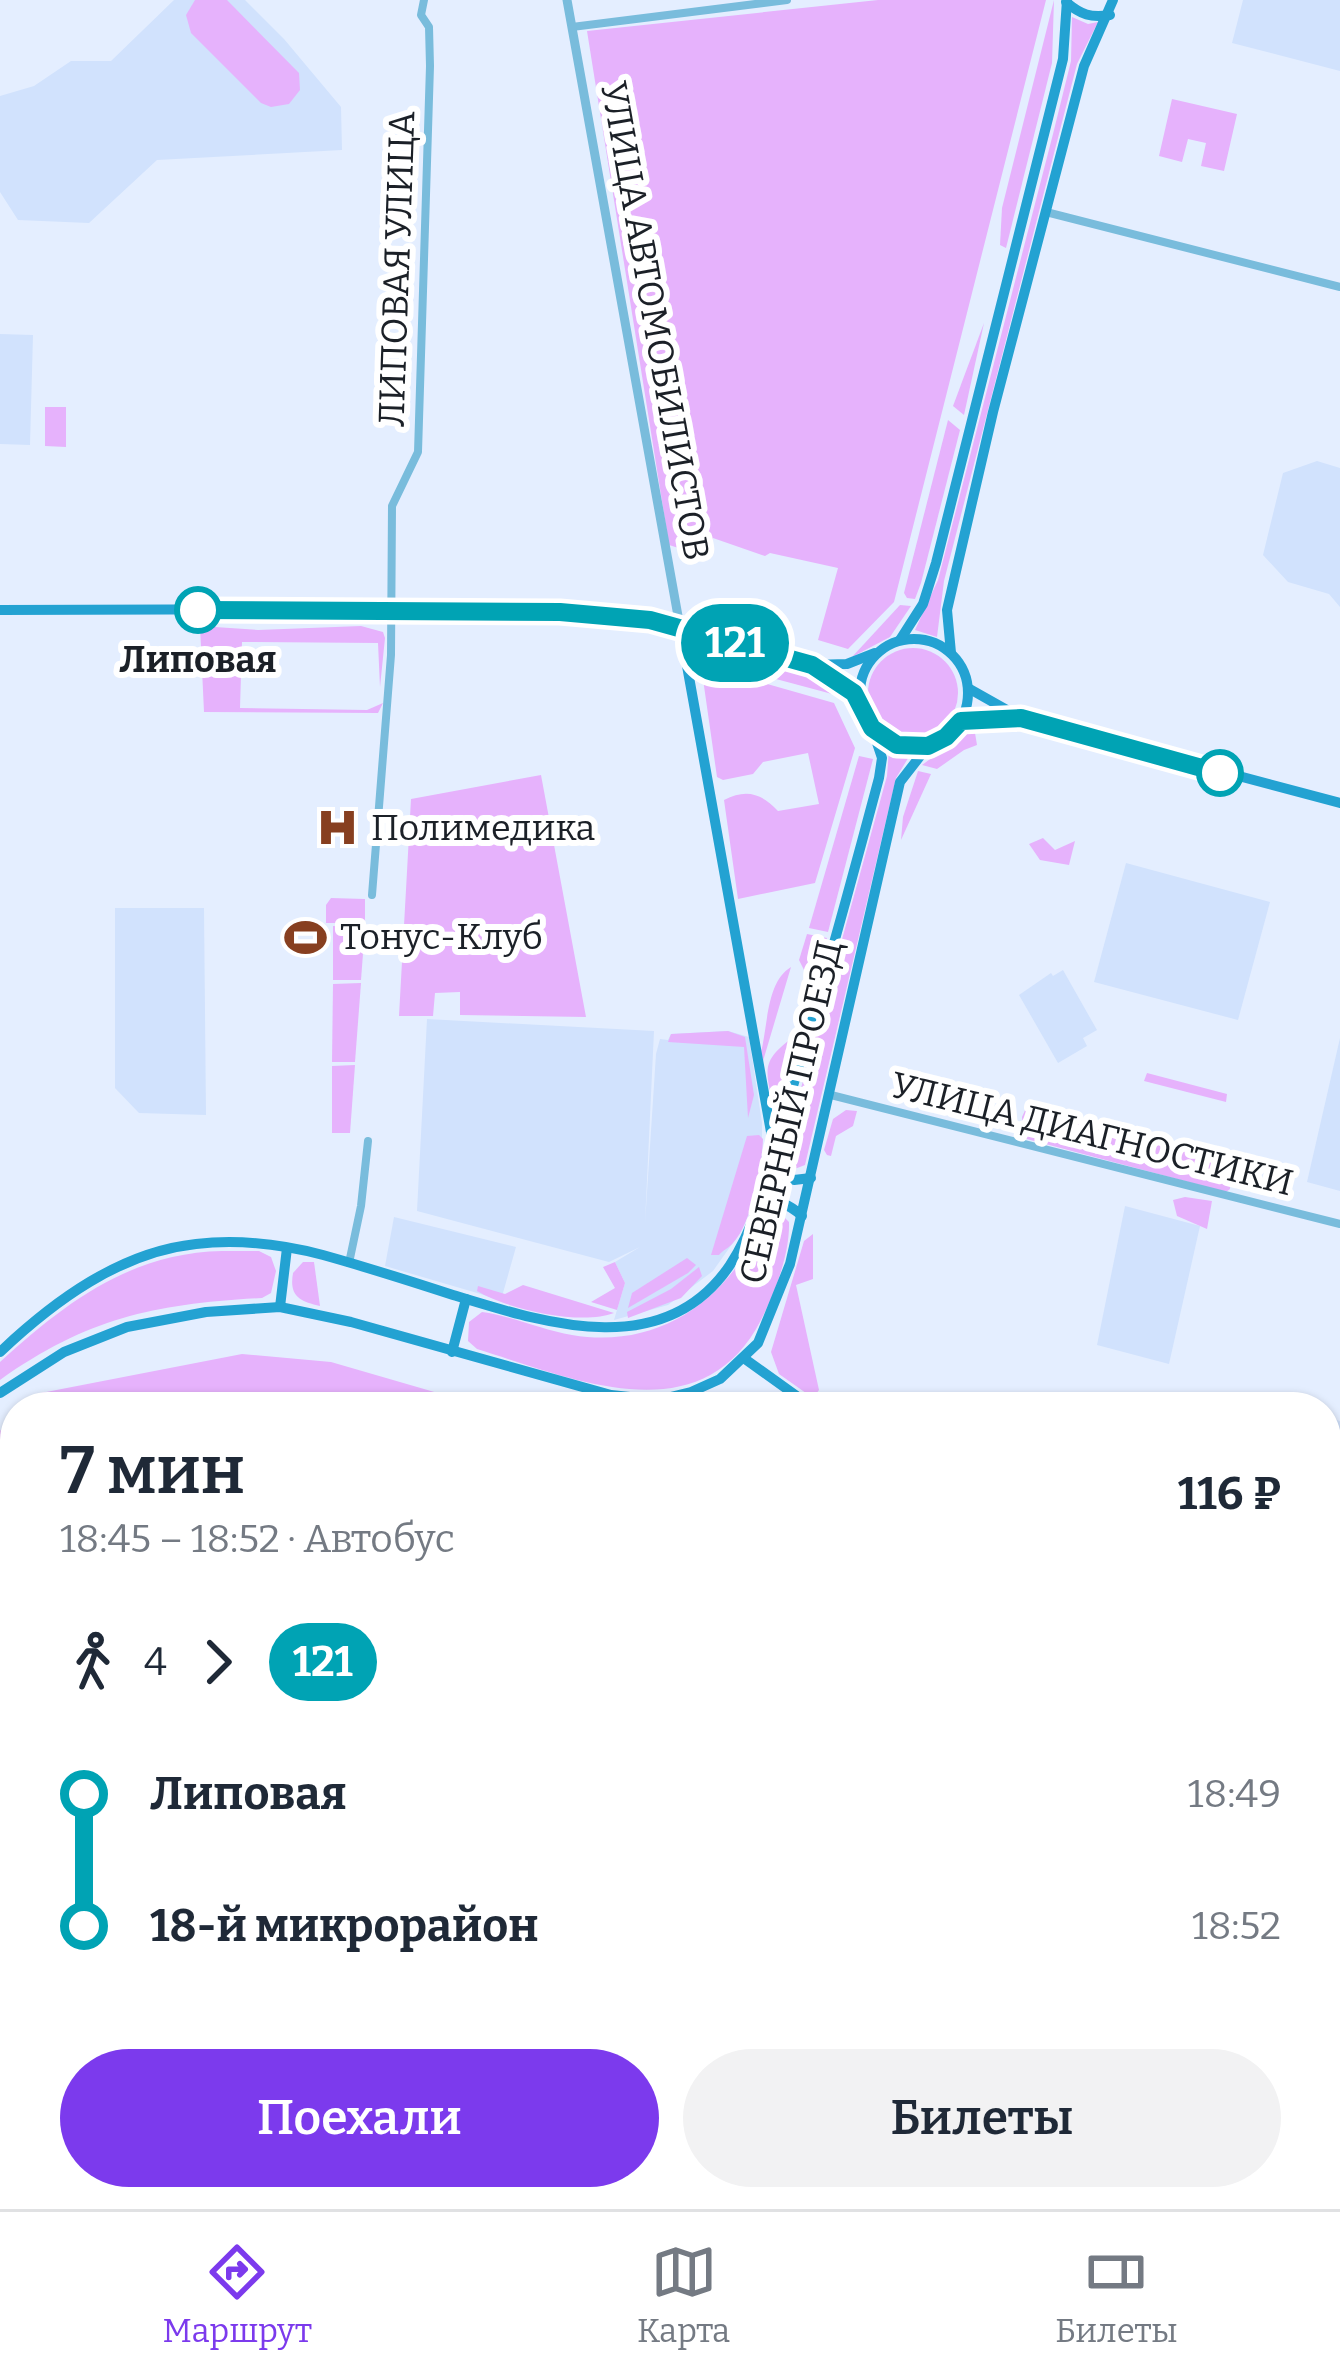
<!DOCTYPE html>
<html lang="ru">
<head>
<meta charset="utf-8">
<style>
  body { margin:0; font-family:Bitter,serif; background:#f2f2f3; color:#1f2937; height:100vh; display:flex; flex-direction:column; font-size:45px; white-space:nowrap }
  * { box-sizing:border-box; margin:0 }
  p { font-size:39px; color:#747a83 }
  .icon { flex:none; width:66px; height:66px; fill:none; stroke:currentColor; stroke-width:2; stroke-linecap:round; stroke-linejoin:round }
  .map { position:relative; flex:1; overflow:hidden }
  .side { position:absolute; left:0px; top:1392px; width:1341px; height:819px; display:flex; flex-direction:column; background:#fff; border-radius:48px 48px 0 0; box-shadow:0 3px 9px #0004 }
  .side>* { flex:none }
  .badge { padding:0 24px; border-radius:39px; font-size:42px; line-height:78px }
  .map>.badge { position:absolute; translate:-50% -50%; box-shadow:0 0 0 6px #fff }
  .legs { display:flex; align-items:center; gap:18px; height:132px; padding:0 60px; font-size:39px }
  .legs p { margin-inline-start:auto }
  .overview { display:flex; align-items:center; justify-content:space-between; height:204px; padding:0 60px }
  h1 { font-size:66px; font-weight:600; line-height:90px }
  .primary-button { display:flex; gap:24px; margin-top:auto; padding:24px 60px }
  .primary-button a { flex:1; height:138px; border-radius:72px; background:#7c3aed; color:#fff; font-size:48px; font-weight:600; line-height:138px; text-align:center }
  .primary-button a+a { background:#f2f2f3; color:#1f2937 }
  ul { padding:0 60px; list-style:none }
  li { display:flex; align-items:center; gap:42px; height:132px; font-size:45px }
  li i { display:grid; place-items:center; width:18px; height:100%; margin:0 15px; background:currentColor }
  li i::after { content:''; width:30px; height:30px; margin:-15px; border:9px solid; border-radius:50%; background:#fff }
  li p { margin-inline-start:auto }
  li:first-child i { background:linear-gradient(#0000 50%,currentColor 0) }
  li:last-child i { background:linear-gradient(currentColor 50%,#0000 0) }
  .tab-bar { display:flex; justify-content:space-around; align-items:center; height:168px; border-top:3px solid #e0e1e3; background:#fff; font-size:33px; color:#747a83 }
  .tab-bar a { display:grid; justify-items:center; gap:6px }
  .tab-bar .active { color:#7c3aed }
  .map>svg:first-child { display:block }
  .built { fill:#d1e2fd }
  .green { fill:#e6b2fc }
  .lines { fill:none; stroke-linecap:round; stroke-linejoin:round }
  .stream { stroke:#3cd4dd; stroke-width:3 }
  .minor { stroke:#79bcdc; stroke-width:8 }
  .tertiary { stroke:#79bcdc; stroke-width:9 }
  .secondary { stroke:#23a2d2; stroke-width:10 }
  .line-1-casing { stroke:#fff; stroke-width:27 }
  .line-1 { stroke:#00a3b4; stroke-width:18 }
  .stop-1-dot { fill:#fff; stroke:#00a3b4; stroke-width:6 }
  .labels { text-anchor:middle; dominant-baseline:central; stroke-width:12; stroke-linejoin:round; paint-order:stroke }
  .street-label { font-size:36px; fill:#1b2027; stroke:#fff }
  .stop-label { font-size:36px; font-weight:bold; fill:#1b2027; stroke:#fff }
  .poi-label { font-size:36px; fill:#1b2027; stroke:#fff; text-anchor:start }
</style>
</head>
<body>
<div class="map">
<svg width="1340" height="2209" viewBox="0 0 1340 2209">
  <rect width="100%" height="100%" fill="#e4eeff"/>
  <!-- built -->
  <g class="built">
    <path d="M174,0H245L284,39L341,107L342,150L157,160L89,223L18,220L0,192V96L34,86L71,61H111Z"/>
    <path d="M1243,0H1340V71L1232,43Z"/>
    <path d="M0,334L33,335L30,445L0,444Z"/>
    <path d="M1317,461L1340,468V607L1329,594L1288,582L1263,555L1283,473Z"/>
    <path d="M1126,863L1270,902L1238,1020L1094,982Z"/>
    <path d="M115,908H204L206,1115L139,1113L115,1088Z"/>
    <path d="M1063,970L1097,1030L1083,1038L1087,1046L1058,1063L1019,995L1051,973L1053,976Z"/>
    <path d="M427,1019L654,1031L645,1223L656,1054L660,1039L668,1040L671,1034L728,1031L749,1037L762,1123V1164L737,1237L713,1271L668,1305L614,1320L625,1283L615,1262L640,1247L609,1262L417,1211Z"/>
    <path d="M1340,1038V1191L1307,1182Z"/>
    <path d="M1125,1206L1200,1226L1169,1364L1097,1345Z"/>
    <path d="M394,1217L516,1247L501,1300L385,1266Z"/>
    <path d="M1326,1417L1340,1421V1597L1326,1593Z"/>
  </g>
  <!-- green -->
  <g class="green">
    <path d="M195,0H227L299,73L300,90L289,104L271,107L261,103L191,33L186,15Z"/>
    <path d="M878,0H1046L894,602L848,649L818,640L838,568L770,553L765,556L713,538L707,557L669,545L587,31Z"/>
    <path d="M1054,0L1052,63L1006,248L1000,245L1002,208Z"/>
    <path d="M1072,17L1088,24L1098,22L1077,64L944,581L937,637L915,630L938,580L1053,134L1071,61Z"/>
    <path d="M1172,99L1237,114L1224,171L1201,166L1206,143L1188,139L1182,162L1159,156Z"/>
    <path d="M984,323L964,415L953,406Z"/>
    <path d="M45,407H66V447L45,446Z"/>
    <path d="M948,420L960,430L921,583L915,599L907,598L904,593Z"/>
    <path d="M900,605L911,606L890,637L852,657Z"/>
    <path d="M361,626L383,632L385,638L380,687L378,643L242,642L240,708L367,710L383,703L378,713L204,712L200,626L258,630Z"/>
    <circle cx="913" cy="693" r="45"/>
    <path d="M723,654L799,674L838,689L832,694L724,665Z"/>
    <path d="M701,665L834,703L855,748L815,883L738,899L724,800C747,788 762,794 778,811L819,804L808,753L763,762L753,774L723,780L717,777Z"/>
    <path d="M974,727L977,745L964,750L937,769L922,765Z"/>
    <path d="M889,749L910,755L896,778L805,1165L792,1170L785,1166L782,1157L887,776Z"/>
    <path d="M859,756L873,759L828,932L809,928Z"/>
    <path d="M918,771L931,774L901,840L903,817Z"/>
    <path d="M541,775L586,1017L460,1015V992L435,993L433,1016H399L411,799Z"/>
    <path d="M1043,838L1055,850L1075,841L1069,865L1040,860L1029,844Z"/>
    <path d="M331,898L365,899V923H326V905Z"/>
    <path d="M333,926L365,927L361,980H333Z"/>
    <path d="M807,934L827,938L811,984L799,960Z"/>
    <path d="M791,967L763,1061L761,1052C768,1026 766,982 791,967Z"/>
    <path d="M361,983L355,1062H332L333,984Z"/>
    <path d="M728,1031L745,1037L754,1095L748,1118L744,1047L668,1042L671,1034Z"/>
    <path d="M796,1035L778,1115H774C768,1070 756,1064 796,1035Z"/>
    <path d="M355,1065L350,1133H332V1066Z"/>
    <path d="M1147,1073L1227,1094L1226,1102L1144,1081Z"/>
    <path d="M1027,1106C1040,1115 1063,1115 1080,1118C1107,1124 1207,1146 1222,1163C1230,1171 1230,1179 1230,1189L1226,1192L1023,1138L1022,1117Z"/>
    <path d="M846,1110L857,1111L853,1126L836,1136L831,1156L827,1155L824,1150L833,1119Z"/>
    <path d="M759,1135L763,1139C762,1166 752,1223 733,1243C729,1248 723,1250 719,1255H711L747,1136Z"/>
    <path d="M1185,1197L1212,1201L1207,1229L1177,1216L1173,1200Z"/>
    <path d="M779,1212L789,1222C790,1254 775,1292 761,1320C701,1437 571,1378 477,1349L468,1341L469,1322L482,1312C512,1316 542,1330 572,1335C660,1350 731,1298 763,1219Z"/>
    <path d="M813,1234V1279L796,1285L819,1390L813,1398L779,1374L771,1352L804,1241Z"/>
    <path d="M222,1251H259L271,1257L276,1271L271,1293L262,1298C156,1304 89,1317 0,1380V1362C65,1303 130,1253 222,1251Z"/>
    <path d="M687,1258L696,1265L688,1273L628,1308L632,1293Z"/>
    <path d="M303,1262H314L320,1306C299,1301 289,1296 293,1273Z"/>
    <path d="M615,1262L625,1283L617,1310L591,1302L615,1288L603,1267Z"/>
    <path d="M699,1267L702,1276L681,1298L628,1318L627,1312L671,1289Z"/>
    <path d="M523,1285L614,1313C581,1326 507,1309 477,1291L478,1286L505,1294Z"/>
    <path d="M242,1354L331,1362L486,1407H26L41,1393Z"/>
    <path d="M15,1417V2196H326L312,2209H0V1431Z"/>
    <path d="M1326,1639L1340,1643V2209H1022L1021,2196H1326Z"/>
    <path d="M537,2196H921L923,2209H587Z"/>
  </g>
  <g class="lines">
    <!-- stream -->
    <path class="stream" d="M1326,1799L1336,1789"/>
    <!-- minor -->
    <g class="minor">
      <path d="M572,27L787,0"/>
      <path d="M1046,212L1340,287"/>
      <path d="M372,895L391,655L392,506L418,452L430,66L429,27L421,15L424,0"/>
      <path d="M831,1095L1340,1224"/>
      <path d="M349,1263L361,1206L368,1141"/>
    </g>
    <!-- tertiary -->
    <g class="tertiary">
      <path d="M567,0L680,627"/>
      <path d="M1326,1608L1340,1612"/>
      <path d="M417,2196L465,2209"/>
      <path d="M341,2209L360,2196"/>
    </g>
    <!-- secondary -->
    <g class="secondary">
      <path d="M1066,2C1081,15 1091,18 1110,15"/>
      <path d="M0,610L392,609L579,613L650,620L812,665L855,693L861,707"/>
      <path d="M680,627L773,1143"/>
      <circle cx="914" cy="693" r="54"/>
      <path d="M900,640L923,604L936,563L1063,59L1067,0"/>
      <path d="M951,653L947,610L993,412L1084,66L1113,0"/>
      <path d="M812,665L847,664L875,653"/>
      <path d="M968,688L1021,718L1340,803"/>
      <path d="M961,721L1018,718"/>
      <path d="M769,1168L794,1180L811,1178"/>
      <path d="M759,1202C777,1200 788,1203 802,1216"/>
      <path d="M280,1307L287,1248"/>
      <path d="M0,1352C54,1301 120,1252 196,1244C239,1239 281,1244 323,1255C366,1267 410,1281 453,1295C544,1323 664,1363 730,1265C761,1218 772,1157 788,1103C820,995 850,887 879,778L882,758L872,728"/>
      <path d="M452,1352L466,1299"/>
      <path d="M745,1359L812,1407"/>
      <path d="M0,1393L64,1352L127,1327L206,1312L280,1307L351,1322L611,1395L658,1400L691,1392L720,1379L758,1343L790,1264L900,782L928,746"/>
      <path d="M951,2196L953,2209"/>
    </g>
  </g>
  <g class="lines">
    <defs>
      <path id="line-1" d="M198,610L560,612L650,620L812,665L854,693L872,728L897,745L928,746L946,737L961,721L1021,718L1220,773"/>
    </defs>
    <!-- line-1 casing -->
    <use href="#line-1" class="line-1-casing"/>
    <!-- line-1 -->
    <use href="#line-1" class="line-1"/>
  </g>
  <!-- icons -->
  <defs>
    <symbol id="hospital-bare" viewBox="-9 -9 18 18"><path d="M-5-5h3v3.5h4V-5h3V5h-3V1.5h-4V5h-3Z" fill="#873f20" stroke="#fff" stroke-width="2.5" paint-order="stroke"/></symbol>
    <symbol id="stadium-bare" viewBox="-9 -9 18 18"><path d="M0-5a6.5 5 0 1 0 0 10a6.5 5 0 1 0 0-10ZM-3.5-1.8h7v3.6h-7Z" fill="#873f20" stroke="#fff" stroke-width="2.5" paint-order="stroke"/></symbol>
  </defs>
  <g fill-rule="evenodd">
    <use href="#hospital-bare" x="308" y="798" width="59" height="59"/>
    <use href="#stadium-bare" x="276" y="908" width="59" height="59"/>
  </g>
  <!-- markers -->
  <g class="stop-1-dot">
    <circle cx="198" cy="610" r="21"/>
    <circle cx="1220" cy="773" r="21"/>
  </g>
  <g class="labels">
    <!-- street labels -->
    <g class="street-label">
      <text transform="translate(397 269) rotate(-88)">ЛИПОВАЯ УЛИЦА</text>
      <text transform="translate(655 321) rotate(80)">УЛИЦА АВТОМОБИЛИСТОВ</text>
      <text transform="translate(791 1112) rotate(-77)">СЕВЕРНЫЙ ПРОЕЗД</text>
      <text transform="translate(1092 1134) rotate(14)">УЛИЦА ДИАГНОСТИКИ</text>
    </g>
    <!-- stop labels -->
    <g class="stop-label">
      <text x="198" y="660">Липовая</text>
    </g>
    <!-- poi labels -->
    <g class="poi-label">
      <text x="371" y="828">Полимедика</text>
      <text x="340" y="937">Тонус-Клуб</text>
    </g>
  </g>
</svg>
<b class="badge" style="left:735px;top:643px;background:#00a3b4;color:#fff">121</b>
<section class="side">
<div class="overview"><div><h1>7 мин</h1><p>18:45 – 18:52 · Автобус</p></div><b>116 ₽</b></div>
<div class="legs"><svg class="icon" aria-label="walk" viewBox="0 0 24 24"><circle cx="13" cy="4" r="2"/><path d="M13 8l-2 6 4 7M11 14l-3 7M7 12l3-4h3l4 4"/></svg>4<svg class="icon" aria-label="forward" viewBox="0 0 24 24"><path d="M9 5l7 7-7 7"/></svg><b class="badge" style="background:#00a3b4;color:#fff">121</b></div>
<ul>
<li><i style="color:#00a3b4"></i><b>Липовая</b><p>18:49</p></li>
<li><i style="color:#00a3b4"></i><b>18-й микрорайон</b><p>18:52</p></li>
</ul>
<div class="primary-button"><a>Поехали</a><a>Билеты</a></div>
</section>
</div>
<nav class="tab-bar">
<a class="active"><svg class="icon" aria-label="directions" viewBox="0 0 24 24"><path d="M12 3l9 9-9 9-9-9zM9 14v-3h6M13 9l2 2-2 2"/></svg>Маршрут</a>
<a><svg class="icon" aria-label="map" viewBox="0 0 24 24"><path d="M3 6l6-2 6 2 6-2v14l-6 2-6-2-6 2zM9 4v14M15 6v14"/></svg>Карта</a>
<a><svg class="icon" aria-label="tickets" viewBox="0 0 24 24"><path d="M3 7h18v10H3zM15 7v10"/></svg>Билеты</a>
</nav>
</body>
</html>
